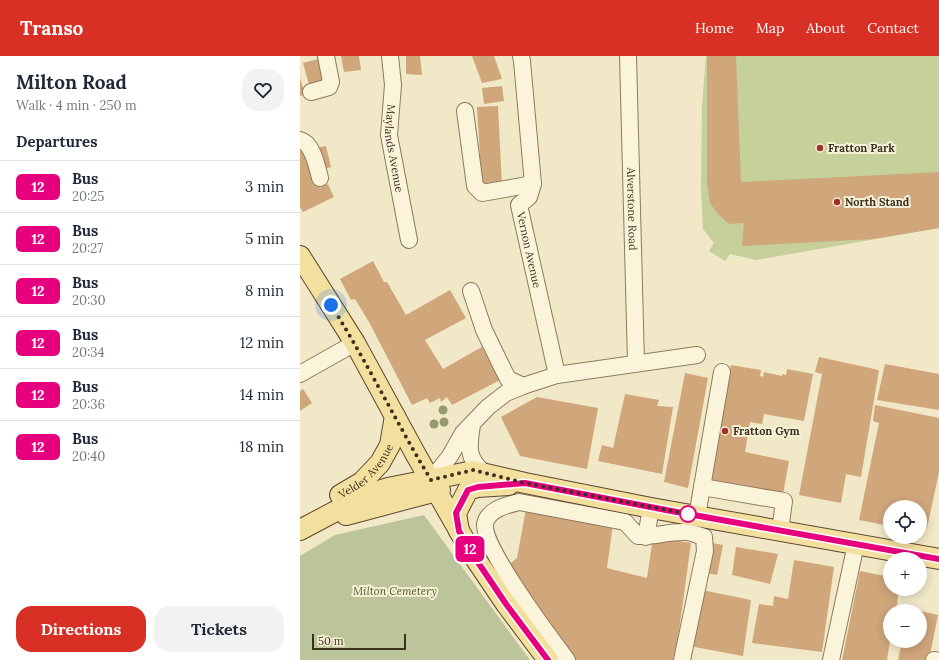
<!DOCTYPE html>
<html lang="en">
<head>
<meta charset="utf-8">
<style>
  body { margin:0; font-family:Lora,serif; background:#f2f2f3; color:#1f2937; height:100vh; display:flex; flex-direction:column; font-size:15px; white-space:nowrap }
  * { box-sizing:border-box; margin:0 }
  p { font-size:13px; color:#747a83 }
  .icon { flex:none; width:22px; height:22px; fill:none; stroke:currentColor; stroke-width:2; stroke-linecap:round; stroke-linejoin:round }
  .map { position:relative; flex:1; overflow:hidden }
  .panel { display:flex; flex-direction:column; background:#fff; width:300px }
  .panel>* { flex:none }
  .badge { padding:0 8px; border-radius:6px; font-size:14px; line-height:26px }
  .buttons { position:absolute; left:583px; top:444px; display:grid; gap:8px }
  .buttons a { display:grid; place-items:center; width:44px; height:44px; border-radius:50%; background:#fff; box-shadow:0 2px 10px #0003; font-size:20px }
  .scale { position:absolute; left:12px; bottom:10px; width:94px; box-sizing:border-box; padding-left:4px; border:2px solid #3d301f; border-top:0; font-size:11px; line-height:14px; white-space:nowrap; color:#3d301f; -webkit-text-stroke:3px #f7f1d7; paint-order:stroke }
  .you { position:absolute; width:20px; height:20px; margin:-10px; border:3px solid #fff; border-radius:50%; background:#1a73e8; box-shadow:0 0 0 6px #1a73e833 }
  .map>.badge { position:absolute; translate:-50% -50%; box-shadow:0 0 0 2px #fff }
  h2 { padding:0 16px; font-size:15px; line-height:36px }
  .round { display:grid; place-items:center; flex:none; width:42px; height:42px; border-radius:16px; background:#f2f2f3 }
  .summary { display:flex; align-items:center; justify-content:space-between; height:68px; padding:0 16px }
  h1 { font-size:19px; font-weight:700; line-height:30px }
  .cta { display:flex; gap:8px; margin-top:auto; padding:8px 16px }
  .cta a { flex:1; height:46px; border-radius:16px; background:#d93025; color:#fff; font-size:16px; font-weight:700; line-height:46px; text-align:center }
  .cta a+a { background:#f2f2f3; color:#1f2937 }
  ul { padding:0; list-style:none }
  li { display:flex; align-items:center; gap:12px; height:52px; padding:0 16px; border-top:1px solid #e0e1e3 }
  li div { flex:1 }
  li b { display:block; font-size:15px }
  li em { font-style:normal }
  li .badge { min-width:44px; font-weight:700; text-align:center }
  header { display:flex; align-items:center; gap:24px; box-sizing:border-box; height:56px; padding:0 20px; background:#d93025; color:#fff }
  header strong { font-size:19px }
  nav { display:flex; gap:22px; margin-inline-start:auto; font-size:14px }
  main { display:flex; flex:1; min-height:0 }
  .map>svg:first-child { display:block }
  .green { fill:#c5d09a }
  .cemetery { fill:#bcc599 }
  .building { fill:#d0a67b }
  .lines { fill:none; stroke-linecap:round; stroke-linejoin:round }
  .minor-casing { stroke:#8e7a5b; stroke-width:18 }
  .major-casing { stroke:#5b472f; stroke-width:22 }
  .minor { stroke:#faf4db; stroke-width:16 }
  .major { stroke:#f4e09e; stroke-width:20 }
  .tree { fill:#959a6e }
  .line-casing { stroke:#fff; stroke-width:9 }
  .line { stroke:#e6007e; stroke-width:6 }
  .walk { stroke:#3d301f; stroke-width:4; stroke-dasharray:0 7.2 }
  .poi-dot { fill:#a03128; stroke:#f7f1d7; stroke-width:1.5 }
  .stop-dot { fill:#fff; stroke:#e6007e; stroke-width:2 }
  .labels { text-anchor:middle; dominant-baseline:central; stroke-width:4; stroke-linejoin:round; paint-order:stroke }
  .street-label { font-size:11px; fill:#3d301f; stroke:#f7f1d7 }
  .poi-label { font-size:11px; font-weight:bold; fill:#3d301f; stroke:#f7f1d7; text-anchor:start }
  .park-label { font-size:11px; font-style:italic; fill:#495b25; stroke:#f7f1d7 }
</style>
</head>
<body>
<header>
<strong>Transo</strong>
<nav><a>Home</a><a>Map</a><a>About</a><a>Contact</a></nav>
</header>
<main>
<section class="panel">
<div class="summary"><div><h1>Milton Road</h1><p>Walk · 4 min · 250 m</p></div><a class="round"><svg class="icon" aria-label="heart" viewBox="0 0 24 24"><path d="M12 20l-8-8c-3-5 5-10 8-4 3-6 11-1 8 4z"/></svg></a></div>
<h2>Departures</h2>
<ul>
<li><span class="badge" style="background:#e6007e;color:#fff">12</span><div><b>Bus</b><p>20:25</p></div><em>3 min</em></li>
<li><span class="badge" style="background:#e6007e;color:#fff">12</span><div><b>Bus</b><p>20:27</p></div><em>5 min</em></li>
<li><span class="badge" style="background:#e6007e;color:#fff">12</span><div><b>Bus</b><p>20:30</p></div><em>8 min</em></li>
<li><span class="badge" style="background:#e6007e;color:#fff">12</span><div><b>Bus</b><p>20:34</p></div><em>12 min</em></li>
<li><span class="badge" style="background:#e6007e;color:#fff">12</span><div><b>Bus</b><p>20:36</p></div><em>14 min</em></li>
<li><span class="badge" style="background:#e6007e;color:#fff">12</span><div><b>Bus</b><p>20:40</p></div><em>18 min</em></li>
</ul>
<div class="cta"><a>Directions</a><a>Tickets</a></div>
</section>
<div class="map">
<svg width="639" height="604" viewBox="0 0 639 604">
  <rect width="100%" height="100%" fill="#f1e8c7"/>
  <!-- green -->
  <path class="green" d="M406,0H639V172L456,204L430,198L425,205L409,195L414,187L403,173L401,134L402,49Z"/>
  <!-- cemetery -->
  <path class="cemetery" d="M124,459L230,604H0V500L35,479Z"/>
  <!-- building -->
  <g class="building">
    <path d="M41,0H59L61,14L44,16Z"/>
    <path d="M106,0H120L122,19L106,18Z"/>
    <path d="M172,0H194L202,23L182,27Z"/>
    <path d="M407,0H436L441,126L639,116V172L573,183L442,190L444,167L429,168L417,157L410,147L407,126Z"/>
    <path d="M22,2L28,23L9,28L3,7Z"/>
    <path d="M0,22L5,38L0,40Z"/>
    <path d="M202,30L204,45L184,48L182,32Z"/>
    <path d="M198,50L202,130L182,132L177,51Z"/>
    <path d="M0,90L20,132L28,128L34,141L3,156L0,151Z"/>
    <path d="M26,90L31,111L20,114L15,92Z"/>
    <path d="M73,205L84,226H87L106,259L150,234L166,262L125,284L143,313L182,291L200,324L152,349L147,341L141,346L140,342L130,347L127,342L112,349L69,266L55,243L51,244L40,223Z"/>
    <path d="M519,301L579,314L561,421L546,418L541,447L499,439L522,318L515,316Z"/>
    <path d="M585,308L639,318V354L577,344Z"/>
    <path d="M431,309L461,314L460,320L463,321L464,316L482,320V318L486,319L487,313L513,318L504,365L464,358L462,368L450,366L445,396L489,405L483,438L409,425Z"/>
    <path d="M385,317L408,322L388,432L364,426Z"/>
    <path d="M3,333L12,347L0,355V335Z"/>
    <path d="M325,338L359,344L357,350L373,351L362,418L298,405L302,389L313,392Z"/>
    <path d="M237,341L298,352L287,413L220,400L201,361Z"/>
    <path d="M575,349L639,362V416L627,472L621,476L620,475V451H590V470L559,464L579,367L573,365Z"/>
    <path d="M226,453L313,468L307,512L347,522L353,481L391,487L375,604H272L208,509L217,502Z"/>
    <path d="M407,486L423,489L417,519L402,516Z"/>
    <path d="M436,491L478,498L470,528L432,519Z"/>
    <path d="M494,504L534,511L522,596L452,587L459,548L473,550L474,540L488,543Z"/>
    <path d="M560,515L590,521V533H599L596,555H590V585L587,604H542Z"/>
    <path d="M402,534L451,544L443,600L389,590Z"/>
    <path d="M620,555L638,559L629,604H598L602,585H620Z"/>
  </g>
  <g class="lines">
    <defs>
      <g id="minor">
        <path id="s1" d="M90,0L93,29L89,79L109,184"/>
        <path id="s2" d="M221,0L222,5L233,128L229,141L219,149L257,319"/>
        <path id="s3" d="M328,0L336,307"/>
        <path d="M11,36L29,31L31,26L26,0"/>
        <path d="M165,55L175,130L182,137L233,128"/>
        <path d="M0,84C13,87 17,111 20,122"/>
        <path d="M171,235L184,274L200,307L208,323L223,330"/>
        <path d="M0,318L55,287"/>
        <path d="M172,369C169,389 166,401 183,416"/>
        <path d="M131,424L150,400L163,377L188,351L206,337L223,330L257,319L397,299"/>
        <path d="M402,431L484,445L480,475"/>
        <path d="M397,460L422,316"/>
        <path d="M346,481L351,452"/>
        <path d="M267,604C251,583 182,491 185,468C188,453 207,449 219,446L325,466L338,480C353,481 367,476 382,476C389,475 397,479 404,481L405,495L382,604"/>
        <path d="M531,604L556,488"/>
        <path d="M634,604H635"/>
      </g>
      <g id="major">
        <path d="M0,200L55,287L116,399L173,499L206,548L248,604"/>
        <path id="s4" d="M40,439L62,426L80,407L90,389L95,360"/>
        <path d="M46,459L140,434"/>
        <path d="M0,474L66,439L88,432L173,415L225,427L351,452L639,503"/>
        <path d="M159,475L156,457L168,434L177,431L209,429"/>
      </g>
    </defs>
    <!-- minor casing -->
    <use href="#minor" class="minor-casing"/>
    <!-- major casing -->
    <use href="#major" class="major-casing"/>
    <!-- minor -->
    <use href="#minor" class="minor"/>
    <!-- major -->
    <use href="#major" class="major"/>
  </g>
  <!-- trees -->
  <g class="tree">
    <circle cx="143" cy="354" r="4.5"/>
    <circle cx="144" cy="366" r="4.5"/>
    <circle cx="134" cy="368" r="4.5"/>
  </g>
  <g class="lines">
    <defs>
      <path id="line" d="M248,604L206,548L173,499L159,475L156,457L168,434L178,431L225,427L366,454L639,503"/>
    </defs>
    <!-- line casing -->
    <use href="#line" class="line-casing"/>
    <!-- line -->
    <use href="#line" class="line"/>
    <!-- walk -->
    <path class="walk" d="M31,249C67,306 96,366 131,424L173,414L225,427L388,458"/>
  </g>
  <!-- markers -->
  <g class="poi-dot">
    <circle cx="520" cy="92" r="4"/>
    <circle cx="537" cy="146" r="4"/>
    <circle cx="425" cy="375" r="4"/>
  </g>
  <circle class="stop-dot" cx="388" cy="458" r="8"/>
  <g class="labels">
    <!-- street labels -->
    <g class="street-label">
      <text stroke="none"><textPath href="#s1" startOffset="93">Maylands Avenue</textPath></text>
      <text stroke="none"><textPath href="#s3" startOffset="153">Alverstone Road</textPath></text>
      <text stroke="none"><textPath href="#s2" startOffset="201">Vernon Avenue</textPath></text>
      <text stroke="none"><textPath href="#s4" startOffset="36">Velder Avenue</textPath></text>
    </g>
    <!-- poi labels -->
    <g class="poi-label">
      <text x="528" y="92">Fratton Park</text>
      <text x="545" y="146">North Stand</text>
      <text x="433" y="375">Fratton Gym</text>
    </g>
    <!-- park labels -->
    <g class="park-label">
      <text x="95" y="535">Milton Cemetery</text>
    </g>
  </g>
</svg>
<div class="buttons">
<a><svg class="icon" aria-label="locate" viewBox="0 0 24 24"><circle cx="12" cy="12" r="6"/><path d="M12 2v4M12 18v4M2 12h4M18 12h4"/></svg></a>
<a>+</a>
<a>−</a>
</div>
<div class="scale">50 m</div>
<div class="you" style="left:31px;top:249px"></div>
<b class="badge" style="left:170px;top:493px;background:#e6007e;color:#fff">12</b>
</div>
</main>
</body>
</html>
